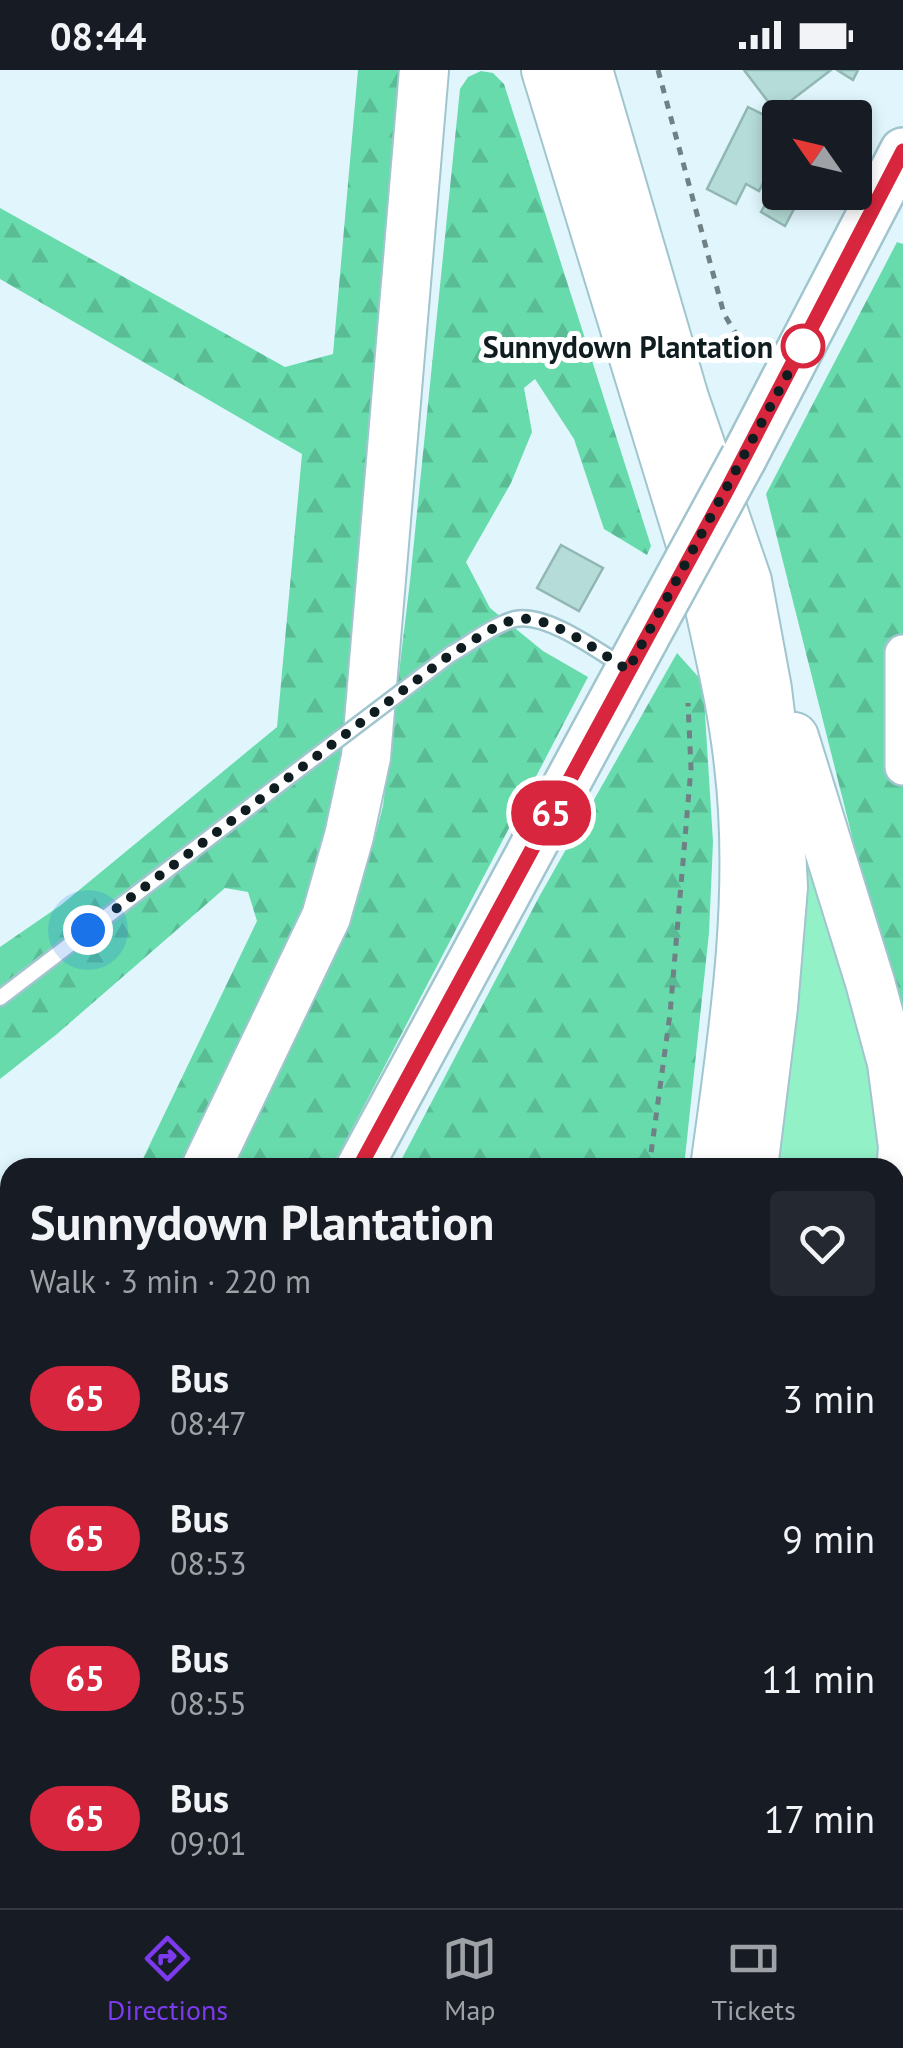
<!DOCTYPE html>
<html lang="en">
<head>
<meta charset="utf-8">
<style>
  body { margin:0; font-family:"PT Sans",sans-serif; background:#242831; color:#f1f3f6; height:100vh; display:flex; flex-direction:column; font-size:38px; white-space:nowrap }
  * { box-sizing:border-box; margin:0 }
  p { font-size:32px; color:#9ea1a6 }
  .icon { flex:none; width:55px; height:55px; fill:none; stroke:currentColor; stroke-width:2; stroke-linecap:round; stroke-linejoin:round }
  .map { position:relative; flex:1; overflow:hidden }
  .sheet { position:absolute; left:0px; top:1088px; width:905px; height:752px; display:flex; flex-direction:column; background:#171b24; border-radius:30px 30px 0 0; box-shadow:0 5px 15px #0003 }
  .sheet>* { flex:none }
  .badge { padding:0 20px; border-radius:32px; font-size:35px; line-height:65px }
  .needle { width:65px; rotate:304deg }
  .tools { position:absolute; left:762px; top:30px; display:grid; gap:20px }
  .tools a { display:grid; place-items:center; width:110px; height:110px; border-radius:10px; background:#171b24; box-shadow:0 5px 15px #0003; font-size:50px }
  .you { position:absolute; width:50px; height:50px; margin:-25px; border:8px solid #fff; border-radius:50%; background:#1a73e8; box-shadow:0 0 0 15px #1a73e833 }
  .map>.badge { position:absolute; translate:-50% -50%; box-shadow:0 0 0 5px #fff }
  .round { display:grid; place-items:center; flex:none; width:105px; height:105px; border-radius:10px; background:#242831 }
  .summary { display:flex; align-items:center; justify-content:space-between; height:170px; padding:0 30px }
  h1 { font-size:48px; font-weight:700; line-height:75px }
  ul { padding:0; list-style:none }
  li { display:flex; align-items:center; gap:30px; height:140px; padding:0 30px }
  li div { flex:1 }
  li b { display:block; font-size:38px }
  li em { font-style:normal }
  li .badge { min-width:110px; font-weight:700; text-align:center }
  .status { display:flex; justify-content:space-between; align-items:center; height:70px; padding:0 50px; background:#171b24; direction:ltr }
  .status svg { height:28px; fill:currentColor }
  .tab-bar { display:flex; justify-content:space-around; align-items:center; height:140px; border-top:2px solid #363941; background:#171b24; font-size:28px; color:#9ea1a6 }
  .tab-bar a { display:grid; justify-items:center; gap:5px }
  .tab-bar .selected { color:#7c3aed }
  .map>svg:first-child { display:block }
  .grass { fill:#92f1c7 }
  .forest { fill:url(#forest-firs) }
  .building { fill:#b5dcd8; stroke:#91b7b3; stroke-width:2.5 }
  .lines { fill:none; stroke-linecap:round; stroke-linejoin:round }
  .service-casing { stroke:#a1c5ce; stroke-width:19 }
  .tertiary-casing { stroke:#a1c5ce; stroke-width:40 }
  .primary-casing { stroke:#a1c5ce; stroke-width:50 }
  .trunk-casing { stroke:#a1c5ce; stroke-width:52 }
  .path { stroke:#6f8185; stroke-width:5; stroke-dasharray:8 8; stroke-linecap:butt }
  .service { stroke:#fff; stroke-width:14 }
  .tertiary { stroke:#fff; stroke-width:35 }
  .primary { stroke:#fff; stroke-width:45 }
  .trunk { stroke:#fff; stroke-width:48 }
  .service-bridge-casing { stroke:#a1c5ce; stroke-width:19; stroke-linecap:butt }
  .primary-bridge-casing { stroke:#a1c5ce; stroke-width:50; stroke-linecap:butt }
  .service-bridge { stroke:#fff; stroke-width:14 }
  .primary-bridge { stroke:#fff; stroke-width:45 }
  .line-casing { stroke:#fff; stroke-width:22 }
  .line { stroke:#d7263d; stroke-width:15 }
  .walk { stroke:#0f1d20; stroke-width:10; stroke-dasharray:0 18 }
  .stop-dot { fill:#fff; stroke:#d7263d; stroke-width:5 }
  .labels { text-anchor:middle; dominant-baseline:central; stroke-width:10; stroke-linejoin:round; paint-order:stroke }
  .stop-label { font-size:30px; font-weight:bold; fill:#0f1d20; stroke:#fff; text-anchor:end }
</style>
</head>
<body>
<div class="status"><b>08:44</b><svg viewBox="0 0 49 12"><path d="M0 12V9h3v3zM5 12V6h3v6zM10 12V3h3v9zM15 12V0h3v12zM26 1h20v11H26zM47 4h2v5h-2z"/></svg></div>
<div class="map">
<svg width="903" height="1838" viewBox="0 0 903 1838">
  <defs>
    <pattern id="forest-firs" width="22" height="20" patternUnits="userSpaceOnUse" patternTransform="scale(2.5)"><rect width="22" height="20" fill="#68dbac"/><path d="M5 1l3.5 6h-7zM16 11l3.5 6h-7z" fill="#59bc94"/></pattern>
  </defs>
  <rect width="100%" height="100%" fill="#e0f6fc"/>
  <!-- grass -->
  <path class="grass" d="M806,763L857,927L881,1097L777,1098L803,849Z"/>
  <!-- forest -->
  <g class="forest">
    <path d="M358,0H405L362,555L335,721L325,808L195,1097H139L257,851L248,822L225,818L57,964L0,1009V877L61,835L277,657L302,384L0,209V138L285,297L333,284Z"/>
    <path d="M481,1L493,3L504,14L651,476L647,485L604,459L574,369L535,309L524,318L532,362L511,413L466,492L490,538L543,581L588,607L332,1097L225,1098L374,771L383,736L410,511L460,19L468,7Z"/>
    <path d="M897,172L903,174V942L858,790L766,424Z"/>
    <path d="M677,583L703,612L713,772L709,863L684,1097L397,1098L539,827Z"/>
    <path d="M903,1269V1636L895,1647V1293Z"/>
    <path d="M10,1366V1482L0,1502V1387Z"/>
    <path d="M10,1562V1717L0,1737V1583Z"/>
    <path d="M55,1830H297L288,1838H51Z"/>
    <path d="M389,1830H486L485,1838H378Z"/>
    <path d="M707,1830H791L790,1838H703Z"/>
  </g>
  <!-- building -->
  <g class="building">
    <path d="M744,0H831L776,42Z"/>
    <path d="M837,0H858L853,10Z"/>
    <path d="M748,37L780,53V79L759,121L746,114L736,134L707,119Z"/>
    <path d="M772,122L796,135L785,156L761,142Z"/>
    <path d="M561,475L603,498L579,541L537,518Z"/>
  </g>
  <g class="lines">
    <defs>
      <g id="service">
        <path d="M451,584C471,573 493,555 515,549C546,542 598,581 624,597"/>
        <path d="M0,928L294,703"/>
      </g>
      <g id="tertiary">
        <path d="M903,583V697"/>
        <path d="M895,1497L903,1483"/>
      </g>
      <g id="primary">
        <path d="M744,387L903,81"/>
        <path d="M359,1098L645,569"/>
        <path d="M0,1754L10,1735"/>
        <path d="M17,1838L21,1830"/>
      </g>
      <g id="trunk">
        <path d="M546,0L708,530C720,585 733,639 739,695C755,827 733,967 715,1098"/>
        <path d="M588,0L684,328L747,511L767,619L777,702L783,817L773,937L753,1098"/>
        <path d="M794,667L870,912L892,993L903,1077L895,1192"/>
        <path d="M206,1098L326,847L349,766L366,687L424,0"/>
        <path d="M0,1527L10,1506"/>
        <path d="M325,1838L335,1830"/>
        <path d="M524,1838L526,1830"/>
        <path d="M572,1838L573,1830"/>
        <path d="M661,1838L666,1830"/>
      </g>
    </defs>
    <!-- service casing -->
    <use href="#service" class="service-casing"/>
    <!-- tertiary casing -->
    <use href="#tertiary" class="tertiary-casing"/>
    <!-- primary casing -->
    <use href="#primary" class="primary-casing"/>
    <!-- trunk casing -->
    <use href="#trunk" class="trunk-casing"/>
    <!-- path -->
    <g class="path">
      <path d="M658,0L724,244L741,272L756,288"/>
      <path d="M649,1098L670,944L691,698L688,633"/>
    </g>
    <!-- service -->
    <use href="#service" class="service"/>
    <!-- tertiary -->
    <use href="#tertiary" class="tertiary"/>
    <!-- primary -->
    <use href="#primary" class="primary"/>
    <!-- trunk -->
    <use href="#trunk" class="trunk"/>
    <defs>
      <path id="service-bridge" d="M294,703L451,584"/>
      <path id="primary-bridge" d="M645,569L744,387"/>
    </defs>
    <!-- service-bridge casing -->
    <use href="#service-bridge" class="service-bridge-casing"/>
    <!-- primary-bridge casing -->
    <use href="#primary-bridge" class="primary-bridge-casing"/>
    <!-- service-bridge -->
    <use href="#service-bridge" class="service-bridge"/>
    <!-- primary-bridge -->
    <use href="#primary-bridge" class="primary-bridge"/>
  </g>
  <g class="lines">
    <defs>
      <path id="line" d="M359,1098L728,418L903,81"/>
    </defs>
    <!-- line casing -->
    <use href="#line" class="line-casing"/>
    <!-- line -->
    <use href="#line" class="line"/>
    <!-- walk -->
    <path class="walk" d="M88,860L451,584C471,573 493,555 514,550C546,541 602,584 628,600L803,276"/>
  </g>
  <!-- markers -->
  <circle class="stop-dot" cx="803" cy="276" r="20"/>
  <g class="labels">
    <!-- stop labels -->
    <g class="stop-label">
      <text x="773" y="276">Sunnydown Plantation</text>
    </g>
  </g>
</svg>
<div class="tools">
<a><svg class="needle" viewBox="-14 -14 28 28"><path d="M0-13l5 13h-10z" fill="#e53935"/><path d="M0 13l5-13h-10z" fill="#9ea1a6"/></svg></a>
</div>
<div class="you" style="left:88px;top:860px"></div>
<b class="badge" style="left:551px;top:743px;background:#d7263d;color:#fff">65</b>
<section class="sheet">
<div class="summary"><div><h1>Sunnydown Plantation</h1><p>Walk · 3 min · 220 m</p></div><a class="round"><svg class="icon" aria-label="heart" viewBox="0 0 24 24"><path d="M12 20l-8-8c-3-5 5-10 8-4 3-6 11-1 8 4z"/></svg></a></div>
<ul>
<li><span class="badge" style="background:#d7263d;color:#fff">65</span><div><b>Bus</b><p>08:47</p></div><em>3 min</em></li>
<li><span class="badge" style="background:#d7263d;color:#fff">65</span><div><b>Bus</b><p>08:53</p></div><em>9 min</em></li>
<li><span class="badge" style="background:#d7263d;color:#fff">65</span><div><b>Bus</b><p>08:55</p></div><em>11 min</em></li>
<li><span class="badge" style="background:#d7263d;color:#fff">65</span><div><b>Bus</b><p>09:01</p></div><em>17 min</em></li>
</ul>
</section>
</div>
<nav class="tab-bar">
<a class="selected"><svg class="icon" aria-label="directions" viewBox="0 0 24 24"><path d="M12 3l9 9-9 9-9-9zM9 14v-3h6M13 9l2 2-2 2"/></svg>Directions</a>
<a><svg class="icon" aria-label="map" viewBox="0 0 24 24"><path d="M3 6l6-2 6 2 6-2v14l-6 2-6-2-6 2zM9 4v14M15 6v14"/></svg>Map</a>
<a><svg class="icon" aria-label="tickets" viewBox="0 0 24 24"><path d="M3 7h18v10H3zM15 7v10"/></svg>Tickets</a>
</nav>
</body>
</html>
